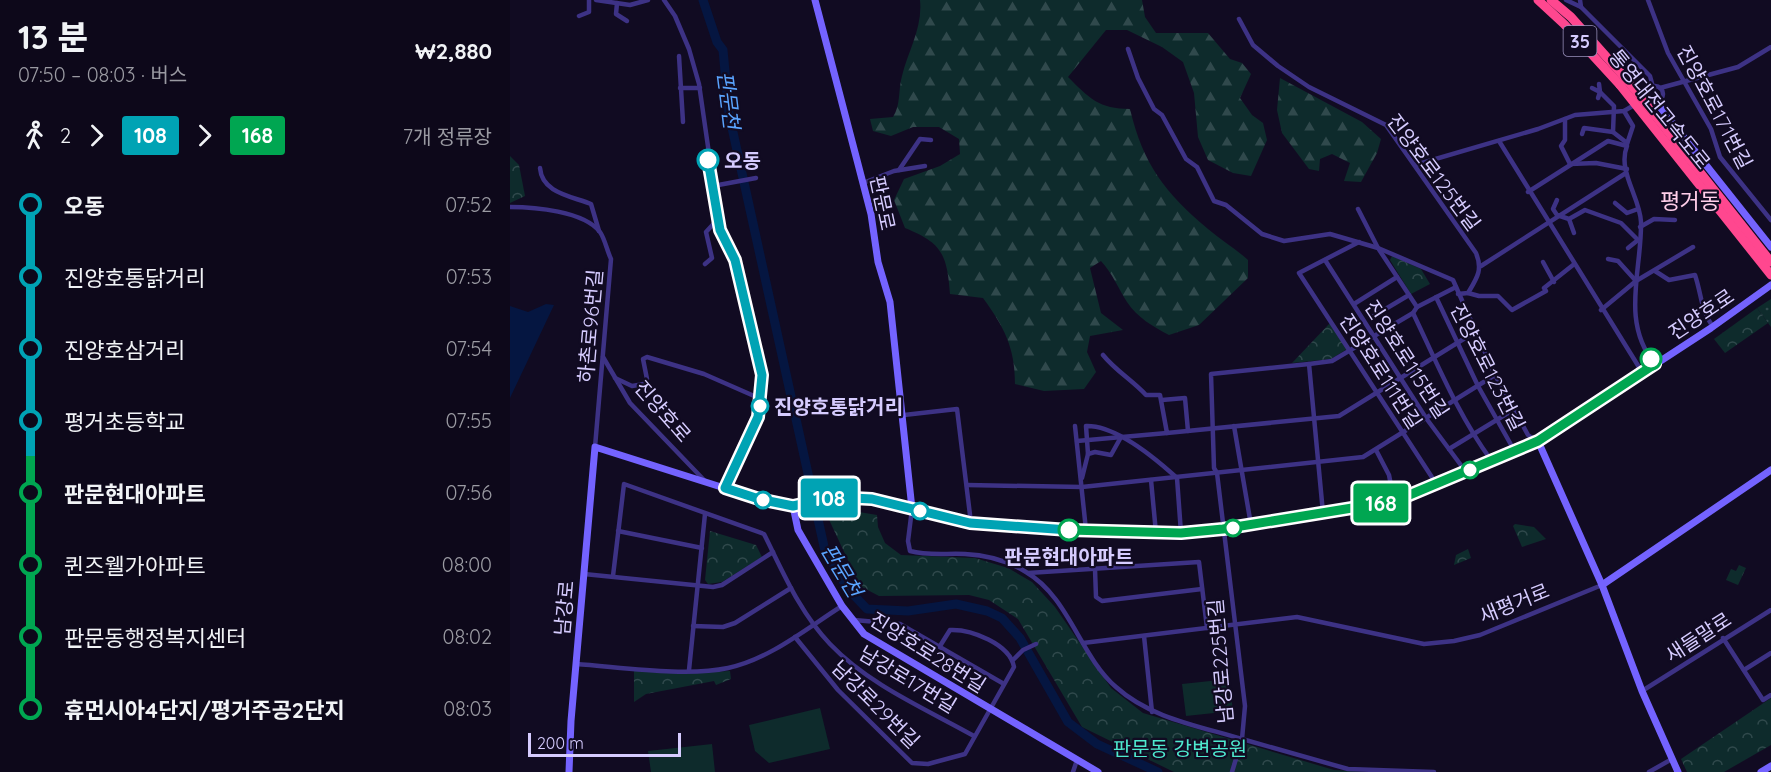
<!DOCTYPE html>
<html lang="ko">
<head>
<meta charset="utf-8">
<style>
  body { margin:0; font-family:Quicksand,"Noto Sans KR",sans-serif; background:#1b1627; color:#f1f3f6; height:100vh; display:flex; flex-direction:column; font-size:22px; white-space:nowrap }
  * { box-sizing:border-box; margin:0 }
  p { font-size:20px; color:#9a9aa2 }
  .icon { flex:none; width:33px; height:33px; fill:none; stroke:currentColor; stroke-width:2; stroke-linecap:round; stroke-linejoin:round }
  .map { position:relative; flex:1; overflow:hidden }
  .sheet { display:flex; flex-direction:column; background:#0d081a; width:510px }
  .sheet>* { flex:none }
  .badge { padding:0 12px; border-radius:4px; font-size:21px; line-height:39px }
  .scale { position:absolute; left:18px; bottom:15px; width:153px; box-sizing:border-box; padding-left:6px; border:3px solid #d6ccff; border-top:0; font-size:16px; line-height:21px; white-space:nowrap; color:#d6ccff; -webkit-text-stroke:4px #110b22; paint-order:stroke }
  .map>.badge { position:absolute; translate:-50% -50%; box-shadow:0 0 0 3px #fff }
  .legs { display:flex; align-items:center; gap:9px; height:66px; padding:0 18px; font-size:20px }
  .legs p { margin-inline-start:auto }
  .summary { display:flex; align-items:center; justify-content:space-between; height:102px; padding:0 18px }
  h1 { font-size:33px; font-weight:800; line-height:45px }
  ul { padding:0 18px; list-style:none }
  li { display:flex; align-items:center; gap:21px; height:72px; font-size:22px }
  li i { display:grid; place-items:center; width:9px; height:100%; margin:0 8px; background:currentColor }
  li i::after { content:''; width:15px; height:15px; margin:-8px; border:4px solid; border-radius:50%; background:#0d081a }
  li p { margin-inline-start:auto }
  li:first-child i { background:linear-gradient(#0000 50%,currentColor 0) }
  li:last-child i { background:linear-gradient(currentColor 50%,#0000 0) }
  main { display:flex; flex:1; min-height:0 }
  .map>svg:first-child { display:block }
  .grass { fill:url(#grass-dots) }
  .forest { fill:url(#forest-firs) }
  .park { fill:url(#park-crowns) }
  .pitch { fill:#0e2b2c }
  .water { fill:#051641 }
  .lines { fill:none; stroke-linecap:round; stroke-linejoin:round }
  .river { stroke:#051641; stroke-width:9 }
  .street { stroke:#3d3285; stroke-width:4.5 }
  .secondary { stroke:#7463ff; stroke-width:7 }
  .highway { stroke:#ff478f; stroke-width:9 }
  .highway-bridge { stroke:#ff478f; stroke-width:9 }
  .line-1-casing { stroke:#fff; stroke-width:14 }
  .line-2-casing { stroke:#fff; stroke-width:14 }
  .line-1 { stroke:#00a3b4; stroke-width:9 }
  .line-2 { stroke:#00a651; stroke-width:9 }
  .stop-1-dot { fill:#fff; stroke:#00a3b4; stroke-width:3 }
  .stop-2-dot { fill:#fff; stroke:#00a651; stroke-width:3 }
  .labels { text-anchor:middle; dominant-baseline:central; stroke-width:4.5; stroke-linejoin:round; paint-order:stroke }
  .shield { fill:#110b22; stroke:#9b92bd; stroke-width:1.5 }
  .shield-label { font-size:18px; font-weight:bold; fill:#d6ccff }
  .street-label { font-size:20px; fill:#d6ccff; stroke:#110b22 }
  .stop-label { font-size:20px; font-weight:bold; fill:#d6ccff; stroke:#110b22; text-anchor:start }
  .park-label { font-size:20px; fill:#4ee9cf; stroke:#110b22 }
  .water-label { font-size:21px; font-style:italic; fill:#5aa4ff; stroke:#110b22 }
  .quarter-label { font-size:22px; fill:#ffcee9; stroke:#110b22 }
</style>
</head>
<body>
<main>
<section class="sheet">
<div class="summary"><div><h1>13 분</h1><p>07:50 – 08:03 · 버스</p></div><b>₩2,880</b></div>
<div class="legs"><svg class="icon" aria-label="walk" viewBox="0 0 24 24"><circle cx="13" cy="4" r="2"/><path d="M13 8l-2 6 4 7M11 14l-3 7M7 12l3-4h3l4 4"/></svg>2<svg class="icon" aria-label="forward" viewBox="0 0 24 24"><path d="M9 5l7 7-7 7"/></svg><b class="badge" style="background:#00a3b4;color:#fff">108</b><svg class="icon" aria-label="forward" viewBox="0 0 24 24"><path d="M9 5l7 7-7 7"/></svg><b class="badge" style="background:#00a651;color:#fff">168</b><p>7개 정류장</p></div>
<ul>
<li><i style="color:#00a3b4"></i><b>오동</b><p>07:52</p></li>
<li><i style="color:#00a3b4"></i><span>진양호통닭거리</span><p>07:53</p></li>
<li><i style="color:#00a3b4"></i><span>진양호삼거리</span><p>07:54</p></li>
<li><i style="color:#00a3b4"></i><span>평거초등학교</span><p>07:55</p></li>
<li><i style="color:#00a651"></i><b>판문현대아파트</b><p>07:56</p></li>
<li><i style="color:#00a651"></i><span>퀸즈웰가아파트</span><p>08:00</p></li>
<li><i style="color:#00a651"></i><span>판문동행정복지센터</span><p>08:02</p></li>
<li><i style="color:#00a651"></i><b>휴먼시아4단지/평거주공2단지</b><p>08:03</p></li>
</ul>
</section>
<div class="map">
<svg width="1261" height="772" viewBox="0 0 1261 772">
  <defs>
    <pattern id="grass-dots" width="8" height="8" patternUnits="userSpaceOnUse" patternTransform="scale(1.5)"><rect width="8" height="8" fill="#0e2b2c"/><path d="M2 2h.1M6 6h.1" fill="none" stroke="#30494c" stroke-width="1.8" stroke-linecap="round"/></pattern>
    <pattern id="forest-firs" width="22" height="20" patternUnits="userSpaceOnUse" patternTransform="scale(1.5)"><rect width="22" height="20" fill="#0e2b2c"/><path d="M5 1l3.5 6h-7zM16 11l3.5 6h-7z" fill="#30494c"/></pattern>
    <pattern id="park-crowns" width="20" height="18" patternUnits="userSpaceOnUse" patternTransform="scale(1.5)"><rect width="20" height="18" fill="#0e2b2c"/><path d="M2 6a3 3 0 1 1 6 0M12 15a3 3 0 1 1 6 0" fill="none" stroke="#30494c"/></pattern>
  </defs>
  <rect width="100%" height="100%" fill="#110b22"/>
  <!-- grass -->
  <path class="grass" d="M1261,299V327L1247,308Z"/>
  <!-- forest -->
  <g class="forest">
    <path d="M410,0H632L635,17L646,33H698L720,59L732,63L741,74L730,98L742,115L753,123L757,140L741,176L723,173L698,160L688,137L684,93L673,62L652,47L617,30H596L558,77C579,98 589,109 620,109C633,164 655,193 698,229C711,240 726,249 738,260V278L689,325L659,335C642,326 628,318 617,302C608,288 603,274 591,261L580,268L591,313L613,330L580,336L577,352L586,372L574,389L534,391L505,384C505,347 494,327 473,298L440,294C437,254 432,243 395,228L384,200L394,179L430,166L450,154L449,139L429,127H403L381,136L363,131L360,119L383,117C391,105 388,90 392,76C398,51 413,27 410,0Z"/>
    <path d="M770,78L852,122L871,139L867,153L851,182L834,181L840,163L822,154L810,159L809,171L799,169L772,133L767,110Z"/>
  </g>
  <!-- park -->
  <g class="park">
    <path d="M0,156L9,165L15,196L0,203Z"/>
    <path d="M882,256L911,269L920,284L901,294L880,260Z"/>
    <path d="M1247,308L1258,323L1215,353L1204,339Z"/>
    <path d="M820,323L837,349L821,359L782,363Z"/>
    <path d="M337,510L367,515L368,527L375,543L391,555L465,558L498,568L522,582L545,607L601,688L633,713L824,770L858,772H664L572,727L508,619L479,600L459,595L369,596L350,586L315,511Z"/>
    <path d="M1005,524L1024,527L1036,539L1012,547L1003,526Z"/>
    <path d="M200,531L246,545L252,557L212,582L198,584L195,580Z"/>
    <path d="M958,549L961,558L944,565L946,555Z"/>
    <path d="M1229,565L1236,568L1228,585L1216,580L1221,569L1226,571Z"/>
    <path d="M1167,638L1176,648L1171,654L1163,657V641Z"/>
    <path d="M124,669L179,673L220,671L221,679L206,685L204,681L136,694L124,702Z"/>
    <path d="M1261,698V745L1214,772H1177L1171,759Z"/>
  </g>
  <!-- pitch -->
  <g class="pitch">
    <path d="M719,679L723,711L676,716L672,684Z"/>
    <path d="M310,708L320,749L259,763L245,751L239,725Z"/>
    <path d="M202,744L205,772H141L138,751Z"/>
  </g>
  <!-- water -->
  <path class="water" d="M36,304L44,305L0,398V306L18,312Z"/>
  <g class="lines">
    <!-- river -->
    <path class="river" d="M193,0L207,42L213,50L219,114L315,551L338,589L357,609L398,611L446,604L477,611L492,618L510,638L558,722L587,744L648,772"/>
    <!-- street -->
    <g class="street">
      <path d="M86,0L120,5L138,0"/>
      <path d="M154,0L165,16L179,49L189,84L210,230L226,260L252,375L248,417L215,488"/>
      <path d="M1056,0L1071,7"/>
      <path d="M1070,0L1071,7L1140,76L1143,87"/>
      <path d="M1138,0L1158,53L1201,129L1210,157L1261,220"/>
      <path d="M107,3L106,14L117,21"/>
      <path d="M69,16L79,12V0"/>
      <path d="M729,19L743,45L768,66L799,87L876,125L966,253C973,270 967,278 958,293L948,294"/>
      <path d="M618,49L628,78L644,109L652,115L676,159L687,167L704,201L716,205L752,234L774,241L820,234L868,248L907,307"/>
      <path d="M169,56L173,122"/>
      <circle cx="1145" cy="94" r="8"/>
      <path d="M170,88H190"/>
      <path d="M1082,88L1090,92L1089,84"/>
      <path d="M1150,88L1228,67L1261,47"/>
      <path d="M1088,98L1090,92L1104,106L1103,132L1117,143"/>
      <path d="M1114,111L1123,126L1117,144"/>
      <path d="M1055,119V140L1051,146L1060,164"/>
      <path d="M1072,134L1074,128L1103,132"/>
      <path d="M989,141L1132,372"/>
      <path d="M1060,164L1086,163L1117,169"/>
      <path d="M905,165L1028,129L1065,115L1114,111L1126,104"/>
      <path d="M30,168C32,193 61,196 81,204L89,231"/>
      <path d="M389,170L410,139L421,140"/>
      <path d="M353,183L384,171L415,166"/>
      <path d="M203,186L246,178"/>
      <path d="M1018,192L1098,141L1117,146C1107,171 1130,197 1131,222C1132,270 1110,322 1145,364"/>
      <path d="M1047,200L1043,209L1047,215L1059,219L1075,210L1111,223L1128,240L1118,248"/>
      <path d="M1105,203L1117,213L1128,209"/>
      <path d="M0,207C24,207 74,211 90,232C95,239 97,251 101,259L85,447"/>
      <path d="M848,209L868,248L943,280L985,375L1018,435L1027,441"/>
      <path d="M1059,219L1064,233"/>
      <path d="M1130,227L1144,219L1165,220"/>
      <path d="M849,242L789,273L927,485"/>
      <path d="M1098,259L1108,261L1126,281"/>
      <path d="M815,260L916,418L956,472"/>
      <path d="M1033,262L1044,282"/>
      <path d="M195,264L202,258L196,232L208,219"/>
      <path d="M971,266L1116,173"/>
      <path d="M1145,271L1159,280L1185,275C1192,296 1190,308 1203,327"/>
      <path d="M958,293L969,296H988L1002,310L1036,291L1034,288L1063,265"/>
      <path d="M926,297L968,386L1004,450"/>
      <path d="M844,304L887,277"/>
      <path d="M1091,310L1126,281L1183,247"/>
      <path d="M903,313C927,363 948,415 981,460"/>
      <path d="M862,317L899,295"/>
      <path d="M593,355C606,371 622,380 636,395H650L657,433L829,416L965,332"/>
      <path d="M93,357L120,403L194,480"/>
      <path d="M799,364L822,361L903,313L907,307L946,287"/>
      <path d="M105,378L122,386L134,384L137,379L133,359L137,357L194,374L251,399"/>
      <path d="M652,400L675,398L678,431"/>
      <path d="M394,415L447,409L461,523"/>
      <path d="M565,426L576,530"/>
      <path d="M724,426L741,525"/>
      <path d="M567,441L657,433"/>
      <path d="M939,449L1003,410"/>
      <path d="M866,450L879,475L884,501"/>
      <path d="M578,454L576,426C606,425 645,458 667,478L671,533"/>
      <path d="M572,478L578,454L585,452L601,455L611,437"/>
      <path d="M641,480L646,533"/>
      <path d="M457,485L572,487L853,457L985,375"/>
      <path d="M402,509L398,541L400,551C418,556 437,553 455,554C476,555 498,561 516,572C559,597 570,656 606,687C640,718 689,726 732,739L722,772"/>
      <path d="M813,513L799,364L701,374L704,468L707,473L735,706L732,739L838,769L924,772"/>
      <path d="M108,531L192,548"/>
      <path d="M585,569L586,597L592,601L692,589"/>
      <path d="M518,573L689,562L697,628"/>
      <path d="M74,574L203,587L212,585L263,552"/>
      <path d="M103,576L114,484L254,534C273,572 290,613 320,644C359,685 416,709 464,736"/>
      <path d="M344,620L390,624L494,684"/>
      <path d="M183,626L213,627L225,623L281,588"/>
      <path d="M634,636L642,712"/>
      <path d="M285,637L328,690L402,763L418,764L455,754L504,667C500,644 461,629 440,630L430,646"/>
      <path d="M1213,638L1253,700L1261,695"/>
      <path d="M573,643L787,617L914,644L944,641L970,635L1092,585"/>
      <path d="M503,660L513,650L526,644"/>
      <path d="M66,664C111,667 175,677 218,668C260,659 297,628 332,606"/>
      <path d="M179,670L195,514"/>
      <path d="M1234,670L1261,653"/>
      <path d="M1132,691L1261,610"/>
      <path d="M563,772L567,760"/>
      <path d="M1139,772L1162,759"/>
    </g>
    <!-- secondary -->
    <g class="secondary">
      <path d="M305,0L348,164L361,214L368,262L380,302L402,509"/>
      <path d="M1146,102L1261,247"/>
      <path d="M1028,441L1092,585L1132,691L1168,772"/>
      <path d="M283,506L288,530L332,606L354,634L588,772"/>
      <path d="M1092,585L1261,470"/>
      <path d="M59,772L61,721L85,447L249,499L283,506L324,497L361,499L461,523L610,532L671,533L713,529L884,501L1028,441L1201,328L1261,285"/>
      <path d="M1251,772L1261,766"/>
    </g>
    <!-- highway -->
    <g class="highway">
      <path d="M1028,0L1054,24L1110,85"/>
      <path d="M1041,0L1061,17L1117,80"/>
    </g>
    <!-- highway-bridge -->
    <g class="highway-bridge">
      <path d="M1117,80L1261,262"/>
      <path d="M1110,85L1261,275"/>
    </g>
  </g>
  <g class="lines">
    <defs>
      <path id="line-1" d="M198,160L210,230L225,260L252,375L248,417L215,488L249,499L283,506L324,497L362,499L460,523L559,530"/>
      <path id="line-2" d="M559,530L671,533L713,529L885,501L1028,441L1145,364L1141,359"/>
    </defs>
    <!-- line-1 casing -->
    <use href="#line-1" class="line-1-casing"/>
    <!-- line-2 casing -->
    <use href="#line-2" class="line-2-casing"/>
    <!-- line-1 -->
    <use href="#line-1" class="line-1"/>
    <!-- line-2 -->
    <use href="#line-2" class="line-2"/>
  </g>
  <!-- markers -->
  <g class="stop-1-dot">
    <circle cx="198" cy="160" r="10"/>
    <circle cx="250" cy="406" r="8"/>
    <circle cx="253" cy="500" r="8"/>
    <circle cx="410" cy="511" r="8"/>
  </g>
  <g class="stop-2-dot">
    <circle cx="1141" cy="359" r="10"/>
    <circle cx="960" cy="470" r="8"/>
    <circle cx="723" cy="528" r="8"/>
    <circle cx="559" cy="530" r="10"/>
  </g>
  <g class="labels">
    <!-- shield labels -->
    <rect class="shield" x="1053.5" y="26" width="33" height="30" rx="4.5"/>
    <g class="shield-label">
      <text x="1070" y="41">35</text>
    </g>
    <!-- street labels -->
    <g class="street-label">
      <text transform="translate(1205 107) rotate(62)">진양호로171번길</text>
      <text transform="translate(1150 109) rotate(51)">통영대전고속도로</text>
      <text transform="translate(924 172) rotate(53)">진양호로125번길</text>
      <text transform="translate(373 203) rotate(78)">판문로</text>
      <text transform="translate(1191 314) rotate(-34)">진양호로</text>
      <text transform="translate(80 326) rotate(-85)">하촌로96번길</text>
      <text transform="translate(897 359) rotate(57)">진양호로115번길</text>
      <text transform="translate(978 367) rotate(63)">진양호로123번길</text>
      <text transform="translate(871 371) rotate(57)">진양호로111번길</text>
      <text transform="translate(153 411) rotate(49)">진양호로</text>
      <text transform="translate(1004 603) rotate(-22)">새평거로</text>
      <text transform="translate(54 608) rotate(-85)">남강로</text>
      <text transform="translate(1188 637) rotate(-33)">새들말로</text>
      <text transform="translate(418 652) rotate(32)">진양호로28번길</text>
      <text transform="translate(710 661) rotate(-95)">남강로225번길</text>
      <text transform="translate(398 679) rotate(31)">남강로17번길</text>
      <text transform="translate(366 704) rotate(45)">남강로29번길</text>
    </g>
    <!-- stop labels -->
    <g class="stop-label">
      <text x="214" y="160">오동</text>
      <text x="264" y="406">진양호통닭거리</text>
      <text x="559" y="556" text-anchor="middle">판문현대아파트</text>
    </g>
    <!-- park labels -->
    <g class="park-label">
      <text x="670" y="748">판문동 강변공원</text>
    </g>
    <!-- water labels -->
    <g class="water-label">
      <text transform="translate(219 100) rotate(83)">판문천</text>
      <text transform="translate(332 570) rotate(59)">판문천</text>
    </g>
    <!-- quarter labels -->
    <g class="quarter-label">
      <text x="1180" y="201">평거동</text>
    </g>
  </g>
</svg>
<div class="scale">200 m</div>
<b class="badge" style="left:319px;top:498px;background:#00a3b4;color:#fff">108</b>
<b class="badge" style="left:871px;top:503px;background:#00a651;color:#fff">168</b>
</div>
</main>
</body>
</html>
